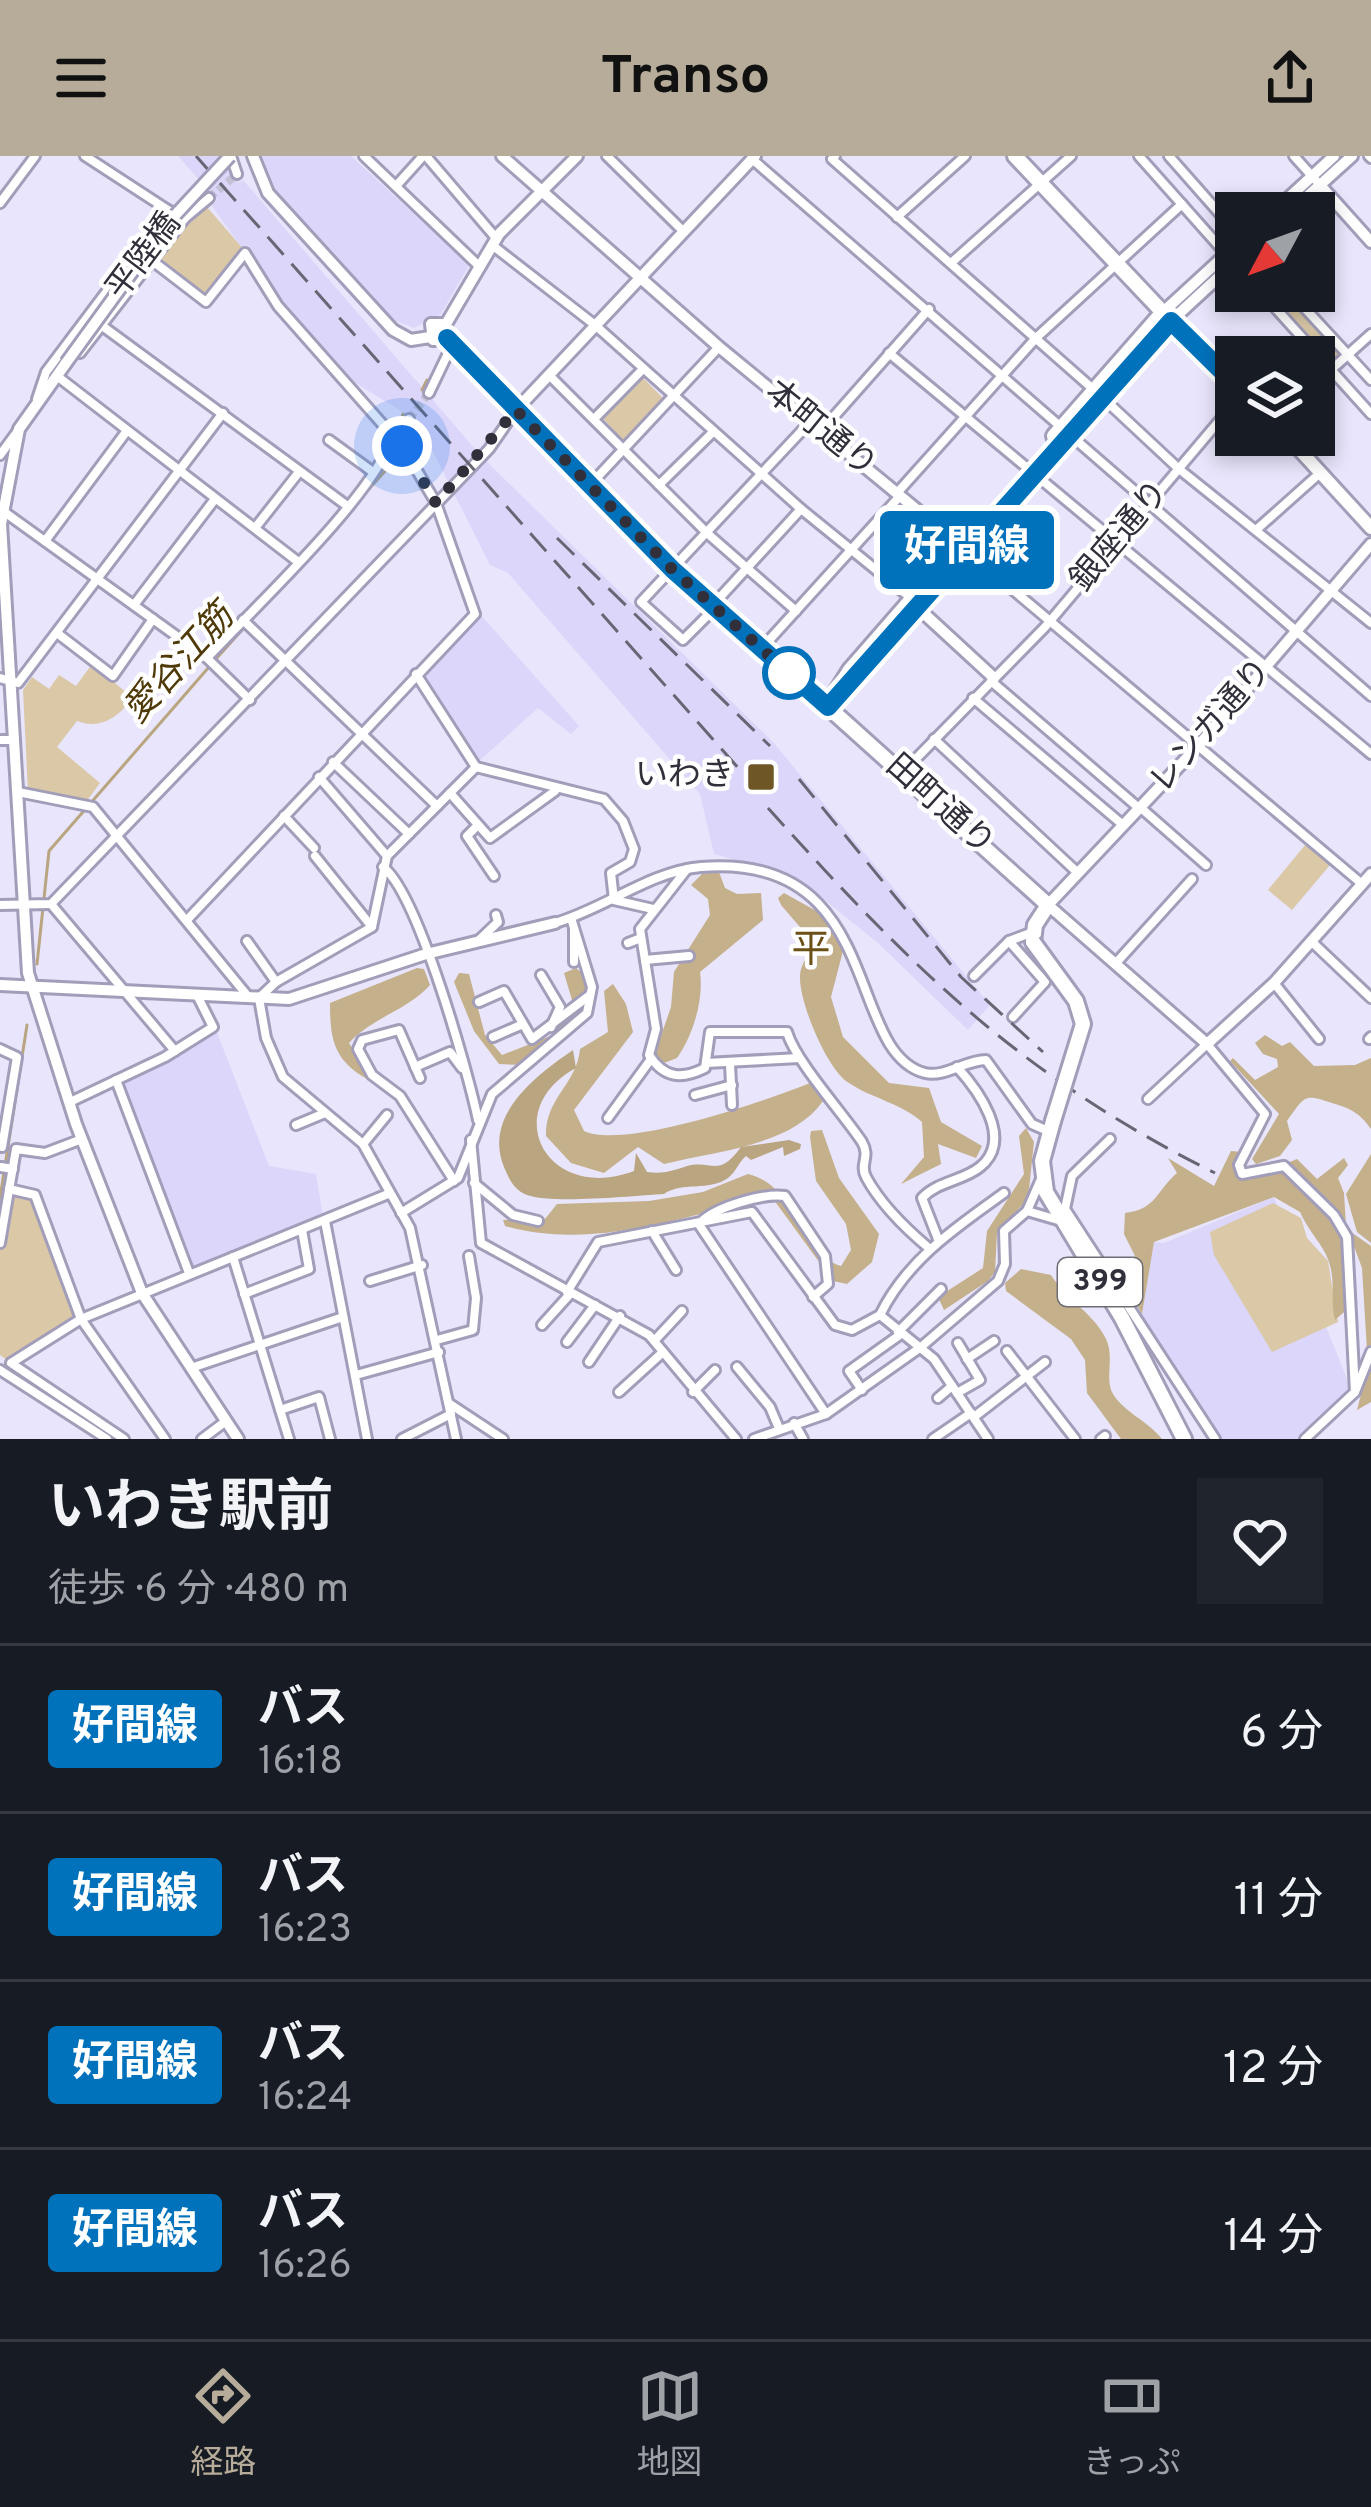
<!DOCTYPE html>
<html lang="ja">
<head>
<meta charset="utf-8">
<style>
  body { margin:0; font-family:Overpass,"Noto Sans JP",sans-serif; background:#20242c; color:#f1f3f6; height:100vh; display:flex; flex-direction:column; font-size:45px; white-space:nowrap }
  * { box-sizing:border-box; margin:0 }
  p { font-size:39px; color:#9ea1a6 }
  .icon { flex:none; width:66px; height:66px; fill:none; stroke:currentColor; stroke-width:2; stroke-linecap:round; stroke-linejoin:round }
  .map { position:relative; height:1283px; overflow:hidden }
  .details { display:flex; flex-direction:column; background:#171b24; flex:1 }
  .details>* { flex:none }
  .badge { padding:0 24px; border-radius:9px; font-size:42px; line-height:78px }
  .needle { width:78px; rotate:229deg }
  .fabs { position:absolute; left:1215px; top:36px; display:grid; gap:24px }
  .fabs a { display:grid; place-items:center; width:120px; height:120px; border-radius:0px; background:#171b24; box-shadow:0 6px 18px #0003; font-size:60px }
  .you { position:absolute; width:60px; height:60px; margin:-30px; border:9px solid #fff; border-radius:50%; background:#1a73e8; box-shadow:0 0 0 18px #1a73e833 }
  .map>.badge { position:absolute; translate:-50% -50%; box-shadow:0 0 0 6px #fff }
  .round { display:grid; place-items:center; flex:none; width:126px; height:126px; border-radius:0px; background:#20242c }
  .overview { display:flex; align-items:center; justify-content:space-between; height:204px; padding:0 48px }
  h1 { font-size:57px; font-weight:700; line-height:90px }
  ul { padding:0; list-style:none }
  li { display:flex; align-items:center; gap:36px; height:168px; padding:0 48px; border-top:3px solid #363941 }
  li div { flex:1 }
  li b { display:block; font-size:45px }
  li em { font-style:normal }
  li .badge { min-width:132px; font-weight:700; text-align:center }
  header { display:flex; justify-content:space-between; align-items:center; height:156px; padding:0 48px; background:#b6ac99; color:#111; font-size:54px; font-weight:700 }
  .tab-bar { display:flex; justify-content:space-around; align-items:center; height:168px; border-top:3px solid #363941; background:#171b24; font-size:33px; color:#9ea1a6 }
  .tab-bar a { display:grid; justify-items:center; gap:6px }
  .tab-bar .current { color:#b6ac99 }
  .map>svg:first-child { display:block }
  .built { fill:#dcd6fa }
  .green { fill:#dac8a6 }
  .forest { fill:#c4b08a }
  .water { fill:#b9a57f }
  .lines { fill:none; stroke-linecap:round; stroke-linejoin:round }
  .stream { stroke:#b9a57f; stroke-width:3 }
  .minor-tunnel { stroke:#c3c1d5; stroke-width:8; stroke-dasharray:8 4; stroke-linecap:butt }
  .minor-casing { stroke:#a29db9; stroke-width:14 }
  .tertiary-casing { stroke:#a29db9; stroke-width:16 }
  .primary-casing { stroke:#a29db9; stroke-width:18 }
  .trunk-casing { stroke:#a29db9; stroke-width:20 }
  .minor { stroke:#fff; stroke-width:8 }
  .tertiary { stroke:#fff; stroke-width:10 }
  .primary { stroke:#fff; stroke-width:12 }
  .trunk { stroke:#fff; stroke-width:14 }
  .rail { stroke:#676674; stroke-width:3; stroke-dasharray:24 12; stroke-linecap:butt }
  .tertiary-bridge-casing { stroke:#a29db9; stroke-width:16; stroke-linecap:butt }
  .trunk-bridge-casing { stroke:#a29db9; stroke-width:20; stroke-linecap:butt }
  .tertiary-bridge { stroke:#fff; stroke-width:10 }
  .trunk-bridge { stroke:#fff; stroke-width:14 }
  .line-casing { stroke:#fff; stroke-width:27 }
  .line { stroke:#0072bc; stroke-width:18 }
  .walk { stroke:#302f3a; stroke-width:12; stroke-dasharray:0 21.6 }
  .stop-dot { fill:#fff; stroke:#0072bc; stroke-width:6 }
  .poi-dot { fill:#6e5627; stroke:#fff; stroke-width:4.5 }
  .labels { text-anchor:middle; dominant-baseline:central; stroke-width:9; stroke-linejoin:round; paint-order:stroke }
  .shield { fill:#fff; stroke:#6e6d75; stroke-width:3 }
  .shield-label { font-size:30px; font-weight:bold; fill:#302f3a }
  .street-label { font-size:33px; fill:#302f3a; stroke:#fff }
  .poi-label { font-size:33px; fill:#302f3a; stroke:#fff; text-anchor:end }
  .water-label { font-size:36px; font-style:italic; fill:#4f3907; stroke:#fff }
  .quarter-label { font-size:39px; fill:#6b5118; stroke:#fff }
</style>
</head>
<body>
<header><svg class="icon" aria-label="menu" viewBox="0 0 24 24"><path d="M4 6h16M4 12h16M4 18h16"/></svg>Transo<svg class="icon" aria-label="share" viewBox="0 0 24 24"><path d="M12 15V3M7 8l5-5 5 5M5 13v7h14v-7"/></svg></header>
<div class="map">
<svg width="1371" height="1283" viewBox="0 0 1371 1283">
  <rect width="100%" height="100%" fill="#e8e5fc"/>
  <!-- built -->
  <g class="built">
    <path d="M178,0H218L239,27L243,24L482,301L773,586L990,849L968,874L878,787L816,737L785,718L714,698L700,638L508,417L490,409L428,286L400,254L347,222L286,154L212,50L217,44Z"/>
    <path d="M260,0H351L469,109L441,158L414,172L396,165L272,34Z"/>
    <path d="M480,458L579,570L571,578L538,552L478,606L423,519Z"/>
    <path d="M216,874L269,1010L316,1018L323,1061L191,1112L119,925L160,909Z"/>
    <path d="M1274,1041L1351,1233L1346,1245L1299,1283H1222L1188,1243L1142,1158L1154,1086L1164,1087Z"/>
  </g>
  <!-- green -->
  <g class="green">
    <path d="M207,51L245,95L211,137L200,140L153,103Z"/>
    <path d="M1265,135H1284L1339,195L1335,206L1328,205Z"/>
    <path d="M640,219L666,245L623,285L601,260Z"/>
    <path d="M92,508L133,542C118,561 101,574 77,565L57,591L100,627L86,646L28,636L23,534L32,521L49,533L59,519L76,530Z"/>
    <path d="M1306,688L1330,709L1292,754L1268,734Z"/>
    <path d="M9,1033L35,1039L81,1163L11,1207L0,1199V1088Z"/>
    <path d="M1273,1047L1301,1062L1307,1082L1328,1105L1338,1166L1272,1196L1214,1099L1210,1076Z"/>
  </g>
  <!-- forest -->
  <g class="forest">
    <path d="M719,716L725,732L737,738L761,737L763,764L700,816C704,844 693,879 677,902L664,907L654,900L671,851L674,816L710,759L708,743L691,729L702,718Z"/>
    <path d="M784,737L820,757L844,791L831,841L843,881L889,927L929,932L941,966L982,990L976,1002L938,988L941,1008L901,1028L924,1001L922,966C901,947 873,943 849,927C827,914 799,846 800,820C800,809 810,797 813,786L781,749L778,742Z"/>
    <path d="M417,812L424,813L430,829C408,854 373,861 349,887L370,920L367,923C334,904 330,884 330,847Z"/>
    <path d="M576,812L586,820C593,863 553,883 523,909L499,908L474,875L454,826L459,817L469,818L485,879L502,899L553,879L572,844L564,817Z"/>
    <path d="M613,828L626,848L633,876L574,954L584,975C625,994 768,944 813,926L823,934V945C792,990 715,995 664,1008L638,991L604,1017L571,1007L546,980C545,942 577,928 580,893L608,876L604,835Z"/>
    <path d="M1265,879L1282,890L1290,886L1314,910L1355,909L1371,902V973C1360,957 1350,952 1332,947C1303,938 1306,939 1287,965L1292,984L1280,1000L1256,1008L1252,1003L1279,958L1230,905L1233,902L1255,924L1278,911L1277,903L1263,898L1255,887Z"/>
    <path d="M1026,972L1034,986L1028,1043L997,1076L995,1116L988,1125L944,1154L938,1141L983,1112L987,1075L1024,1018L1019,980Z"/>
    <path d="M822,974L839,1022L879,1078L872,1106L847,1128L833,1125L771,1040C686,1060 591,1095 505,1070L503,1064L545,1063L557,1048L649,1045L703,1036L748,1018C797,1029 798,1097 841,1110L851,1094L846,1068L816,1025L810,981L811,975Z"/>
    <path d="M1231,995L1241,996L1238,1016L1255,1020L1297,1003L1317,1023L1344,1002L1348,1009L1338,1022L1344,1037L1351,1150L1335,1164C1330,1145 1336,1127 1329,1106C1323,1088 1308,1075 1300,1056L1274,1041L1154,1086L1142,1158L1118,1118L1135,1100L1124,1078L1125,1057C1157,1053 1155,1036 1177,1017L1168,1002L1214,1030Z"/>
    <path d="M1371,998V1087L1357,1076L1346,1038Z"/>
    <path d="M1348,1074L1371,1090V1246L1357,1254L1368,1211L1362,1112Z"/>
    <path d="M1021,1113L1051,1119C1066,1143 1094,1158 1106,1183C1115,1201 1104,1223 1113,1238C1125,1257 1148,1265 1162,1283H1121L1087,1237L1085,1204L1071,1183L1006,1135L1005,1127Z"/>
  </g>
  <!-- water -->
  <path class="water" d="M573,894L576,912C498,954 546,1048 634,1015L636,997L647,1016C664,1018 672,1015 687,1010C712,1003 718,1023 741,991L789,984L801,988L800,993L784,1000L783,991L751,1004L746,1000C738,1007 736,1016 728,1022C708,1036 682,1025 664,1038C631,1040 552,1048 527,1039C514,1034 509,1023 504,1011C483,960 535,920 573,894Z"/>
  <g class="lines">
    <!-- stream -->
    <g class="stream">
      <path d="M422,234L427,224"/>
      <path d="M352,352L386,314L403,258"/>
      <path d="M215,504L269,444"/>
      <path d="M37,808L49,695L209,511"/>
      <path d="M0,1042L27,869"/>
    </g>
    <!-- minor-tunnel -->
    <g class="minor-tunnel">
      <path d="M209,42L237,18"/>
      <path d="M409,263L429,237"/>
    </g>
    <defs>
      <g id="minor">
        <path d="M85,0L168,54"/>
        <path d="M231,0L237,18"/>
        <path d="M364,0L480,111"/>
        <path d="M426,0L496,82"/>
        <path d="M607,0L683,75"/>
        <path d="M835,0L832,3L1093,233"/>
        <path d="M1139,0L1226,98"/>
        <path d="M1169,0L1236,76"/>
        <path d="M1294,0L1320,29"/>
        <path d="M1369,0L1371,2"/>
        <path d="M752,3L1371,540"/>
        <path d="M396,30L423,0"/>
        <path d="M0,47L35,0"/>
        <path d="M897,61L965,0"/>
        <path d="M185,62L209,42"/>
        <path d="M492,89L595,169L801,353L912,443"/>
        <path d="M150,103L206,146L245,97L278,150L392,279C382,332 249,457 207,502"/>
        <path d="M951,107L1071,0"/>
        <path d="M1260,135L1371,258"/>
        <path d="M1289,135L1371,224"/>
        <path d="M101,169L346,349"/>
        <path d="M889,197L1371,598"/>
        <path d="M549,219L707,377L796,455"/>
        <path d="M57,220L297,405"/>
        <path d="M1314,229L1371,178"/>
        <path d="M429,237L452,189"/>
        <path d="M37,243L46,216L168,54L185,62L80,197"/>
        <path d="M1104,243L1179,313L1371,467"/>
        <path d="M594,263L643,213"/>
        <path d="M822,274L929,153"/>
        <path d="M329,284L373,316"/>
        <path d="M0,299L17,276"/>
        <path d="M590,329L719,191"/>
        <path d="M659,329L713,276"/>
        <path d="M897,337L1036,182L1182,48"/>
        <path d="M3,355L207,502L250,544"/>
        <path d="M255,372L299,316"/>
        <path d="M1256,374L1320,317"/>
        <path d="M45,385L126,276"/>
        <path d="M968,396L1362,728"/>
        <path d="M134,449L215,343"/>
        <path d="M713,449L801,353"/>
        <path d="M715,452L683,484L641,446L810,266"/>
        <path d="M243,464L437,650"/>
        <path d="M57,477L113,520L153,463"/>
        <path d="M762,492L900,340"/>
        <path d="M416,518L476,611L604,643L623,665L634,693L630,706L611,717L614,744L653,753"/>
        <path d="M0,522L18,527L223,257"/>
        <path d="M991,525L1140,653"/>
        <path d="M973,542L1123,669"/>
        <path d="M934,583L1078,717"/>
        <path d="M0,584H15"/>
        <path d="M333,606L409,678"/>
        <path d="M903,616L1045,471L1236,245"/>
        <path d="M319,621L387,700"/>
        <path d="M18,636L93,651L246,838"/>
        <path d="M450,637L490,682L555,635"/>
        <path d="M1141,652L1206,709"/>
        <path d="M284,660L314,692"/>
        <path d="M478,669L467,680L494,720"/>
        <path d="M315,700L372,771"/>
        <path d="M383,711C418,737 468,916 478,964"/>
        <path d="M687,713L640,773L656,873L649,899C664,922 681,924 705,912L710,876H787C796,906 842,956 862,986C871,1001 859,1008 866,1021C881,1049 906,1073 930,1093"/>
        <path d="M51,748L175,895"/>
        <path d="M0,749L51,748L489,293L516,254"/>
        <path d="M187,764L475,458L436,347L402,289L409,263"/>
        <path d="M555,767C604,753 651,715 701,711C886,696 844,896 925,917C945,922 965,904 986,904L1032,968L1048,975"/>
        <path d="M574,773V806"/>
        <path d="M247,785L276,826"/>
        <path d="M1009,785L1045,826L1013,861"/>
        <path d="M1311,785L1371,842"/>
        <path d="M477,786L498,766L496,759"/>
        <path d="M628,787L641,782"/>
        <path d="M645,804L689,800"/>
        <path d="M1116,807L1192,723"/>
        <path d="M541,819L560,851L551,871"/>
        <path d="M974,820L1009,785L1033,776"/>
        <path d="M1274,827L1319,883"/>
        <path d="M260,841L276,826L372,771L387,700L476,611"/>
        <path d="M259,842L266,882L283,921L363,988L410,1072L456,1283"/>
        <path d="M479,846L504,835L532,883L590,839"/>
        <path d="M493,881L523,868"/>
        <path d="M1369,883L1371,881"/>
        <path d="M0,893L17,901L2,991"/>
        <path d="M706,907L799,902"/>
        <path d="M730,908L732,949"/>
        <path d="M415,911L450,896L462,912"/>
        <path d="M420,922L399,874L362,884L358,893L372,919L400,940L454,1025"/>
        <path d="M116,924L189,1117"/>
        <path d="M695,939L732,929"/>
        <path d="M1148,943L1207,888L1265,958L1239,1009L1242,1018L1284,1010L1334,1059L1347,1081L1355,1236L1305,1283"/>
        <path d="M70,946L165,901L213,871L199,843"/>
        <path d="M608,962L651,903"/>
        <path d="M296,969L325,957"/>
        <path d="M1110,983L1072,1020L1065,1053L1215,1283"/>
        <path d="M471,984L481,1087L649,1179L736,1283"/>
        <path d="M363,988L387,959"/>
        <path d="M1,1011L13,1013"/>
        <path d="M474,1027L513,1059L538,1065"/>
        <path d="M9,1033L35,1039L81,1163L165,1283"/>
        <path d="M1027,1055L1041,1023"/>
        <path d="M401,1057L458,1022L492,938L587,857L592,831L571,762"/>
        <path d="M325,1065L367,1283"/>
        <path d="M698,1067L826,1258"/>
        <path d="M700,1067C715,1051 763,1037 785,1040L825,1100L828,1128L813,1141"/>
        <path d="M652,1075L676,1114"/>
        <path d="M938,1083L922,1042C938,1025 963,1025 980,1011C1015,983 977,933 957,911"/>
        <path d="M0,1087L16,993L45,997L82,983"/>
        <path d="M233,1101L289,1283"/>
        <path d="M370,1125L422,1109"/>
        <path d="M567,1136L598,1086L752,1056L835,1169L852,1174L880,1159"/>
        <path d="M244,1138L309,1113L302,1074"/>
        <path d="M542,1169L570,1138"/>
        <path d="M898,1176L941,1133"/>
        <path d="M437,1184L473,1174L476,1142L469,1100"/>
        <path d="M655,1184L682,1155"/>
        <path d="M567,1186L595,1149"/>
        <path d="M1007,1195L1075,1283"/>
        <path d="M967,1203L994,1185"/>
        <path d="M589,1206L620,1160"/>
        <path d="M737,1211L770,1251L778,1270"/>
        <path d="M191,1212L343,1161"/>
        <path d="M0,1214L107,1283"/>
        <path d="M356,1219L439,1196"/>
        <path d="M862,1234L849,1215L901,1178"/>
        <path d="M619,1236L663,1196"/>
        <path d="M693,1236L715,1214"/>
        <path d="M1355,1236L1371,1196"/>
        <path d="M957,1237L980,1224L958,1187"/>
        <path d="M938,1242L952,1230"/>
        <path d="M450,1248L503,1283"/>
        <path d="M280,1254L319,1241L330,1283"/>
        <path d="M974,1261L1045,1206"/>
        <path d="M794,1267L803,1283"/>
        <path d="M124,1283L11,1207L81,1163L388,1038"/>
        <path d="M202,1283L226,1265"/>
        <path d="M402,1283L451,1258"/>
        <path d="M754,1283L826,1258L921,1191L998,1125L1005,1108L1004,1075L1027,1055L1058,1064"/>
        <path d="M933,1283L971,1257"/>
        <path d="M988,1283L934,1203L880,1159C907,1104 955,1072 1004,1037"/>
        <path d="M1101,1283L1105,1280"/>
      </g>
      <g id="tertiary">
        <path d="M253,0L268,37L393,174L411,184L430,181"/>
        <path d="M502,0L719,191L961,390"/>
        <path d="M1320,29L1371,86"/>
        <path d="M1272,57L1334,0"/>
        <path d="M1289,57L1352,0"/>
        <path d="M1162,157L1236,89"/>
        <path d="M1171,165L1236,105"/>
        <path d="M446,168L499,78L577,0"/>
        <path d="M447,182L433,184L431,168H446L447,182L456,194L673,414L828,551"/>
        <path d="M66,207L19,273L1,368L28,817L76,968L142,1137L238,1283"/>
        <path d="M516,254L755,0"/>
        <path d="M1371,388L1198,590L1048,749L1207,888L1274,827L1371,718"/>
        <path d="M918,452L994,522"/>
        <path d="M0,829L289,843L426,798L555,767"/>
      </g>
      <g id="primary">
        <path d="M1171,165L1236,229"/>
        <path d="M1286,279L1371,372"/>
      </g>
      <g id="trunk">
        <path d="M1054,280L1162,157"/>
        <path d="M833,541L850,514L972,374"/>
        <path d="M828,551L1171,165L1015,0"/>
        <path d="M828,551L1048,749L1035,769L1033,786"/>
        <path d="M1053,965L1042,1005L1046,1036L1122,1162L1184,1283"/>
      </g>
    </defs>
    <!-- minor casing -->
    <use href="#minor" class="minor-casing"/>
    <!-- tertiary casing -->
    <use href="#tertiary" class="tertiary-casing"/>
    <!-- primary casing -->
    <use href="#primary" class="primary-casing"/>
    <!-- trunk casing -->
    <use href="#trunk" class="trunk-casing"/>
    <!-- minor -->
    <use href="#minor" class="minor"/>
    <!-- tertiary -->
    <use href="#tertiary" class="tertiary"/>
    <!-- primary -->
    <use href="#primary" class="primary"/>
    <!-- trunk -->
    <use href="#trunk" class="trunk"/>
    <!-- rail -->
    <g class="rail">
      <path d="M196,0L741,615"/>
      <path d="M557,382L770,590"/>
      <path d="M799,623L961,821L1043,896"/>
      <path d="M768,652C911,811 1020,920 1215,1017"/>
    </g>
    <defs>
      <path id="tertiary-bridge" d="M66,207L167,68L230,0"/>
      <path id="trunk-bridge" d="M1033,786L1076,845L1083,868L1053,965"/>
    </defs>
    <!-- tertiary-bridge casing -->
    <use href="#tertiary-bridge" class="tertiary-bridge-casing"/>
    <!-- trunk-bridge casing -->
    <use href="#trunk-bridge" class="trunk-bridge-casing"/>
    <!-- tertiary-bridge -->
    <use href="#tertiary-bridge" class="tertiary-bridge"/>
    <!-- trunk-bridge -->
    <use href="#trunk-bridge" class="trunk-bridge"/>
  </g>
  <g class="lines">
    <defs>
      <path id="line" d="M447,182L673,414L828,551L1171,165L1236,229"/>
    </defs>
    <!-- line casing -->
    <use href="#line" class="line-casing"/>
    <!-- line -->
    <use href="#line" class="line"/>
    <!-- walk -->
    <path class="walk" d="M402,290L436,347L516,254L673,414L789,517"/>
  </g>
  <!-- markers -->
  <circle class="stop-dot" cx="789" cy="517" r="24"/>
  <rect class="poi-dot" x="746" y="606" width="30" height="30" rx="6"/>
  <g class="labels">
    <!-- shield labels -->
    <rect class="shield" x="1058" y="1102" width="84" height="48" rx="9"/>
    <g class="shield-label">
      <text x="1100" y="1126">399</text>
    </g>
    <!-- street labels -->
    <g class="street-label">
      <text transform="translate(145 101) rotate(-53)">平陸橋</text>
      <text transform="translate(820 274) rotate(39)">本町通り</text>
      <text transform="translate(1121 381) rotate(-50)">銀座通り</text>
      <text transform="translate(1212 571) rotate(-49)">レンガ通り</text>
      <text transform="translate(939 650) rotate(42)">田町通り</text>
    </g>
    <!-- poi labels -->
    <g class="poi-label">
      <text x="734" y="621">いわき</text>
    </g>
    <!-- water labels -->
    <g class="water-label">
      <text transform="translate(180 509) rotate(-48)">愛谷江筋</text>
    </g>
    <!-- quarter labels -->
    <g class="quarter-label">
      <text x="811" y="796">平</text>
    </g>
  </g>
</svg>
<div class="fabs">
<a><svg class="needle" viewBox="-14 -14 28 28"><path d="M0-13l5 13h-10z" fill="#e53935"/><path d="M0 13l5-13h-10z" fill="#9ea1a6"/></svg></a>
<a><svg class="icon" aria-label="layers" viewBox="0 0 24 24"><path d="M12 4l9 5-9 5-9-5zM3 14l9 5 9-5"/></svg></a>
</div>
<div class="you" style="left:402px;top:290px"></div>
<b class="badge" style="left:967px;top:394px;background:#0072bc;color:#fff">好間線</b>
</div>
<section class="details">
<div class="overview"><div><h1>いわき駅前</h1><p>徒歩 · 6 分 · 480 m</p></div><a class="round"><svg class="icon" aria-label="heart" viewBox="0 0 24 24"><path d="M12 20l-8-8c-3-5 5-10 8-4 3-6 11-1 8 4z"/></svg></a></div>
<ul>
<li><span class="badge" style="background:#0072bc;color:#fff">好間線</span><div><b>バス</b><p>16:18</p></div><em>6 分</em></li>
<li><span class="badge" style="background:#0072bc;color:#fff">好間線</span><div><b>バス</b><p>16:23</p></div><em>11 分</em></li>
<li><span class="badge" style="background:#0072bc;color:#fff">好間線</span><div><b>バス</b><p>16:24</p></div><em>12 分</em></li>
<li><span class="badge" style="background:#0072bc;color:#fff">好間線</span><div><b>バス</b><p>16:26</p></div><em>14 分</em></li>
</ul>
</section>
<nav class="tab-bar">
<a class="current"><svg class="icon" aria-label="directions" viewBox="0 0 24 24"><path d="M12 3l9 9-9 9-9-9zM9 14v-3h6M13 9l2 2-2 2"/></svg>経路</a>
<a><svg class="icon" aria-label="map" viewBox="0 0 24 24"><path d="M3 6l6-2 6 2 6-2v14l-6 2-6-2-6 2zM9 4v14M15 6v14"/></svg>地図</a>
<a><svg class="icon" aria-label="tickets" viewBox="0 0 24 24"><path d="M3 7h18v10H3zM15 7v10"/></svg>きっぷ</a>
</nav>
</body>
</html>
